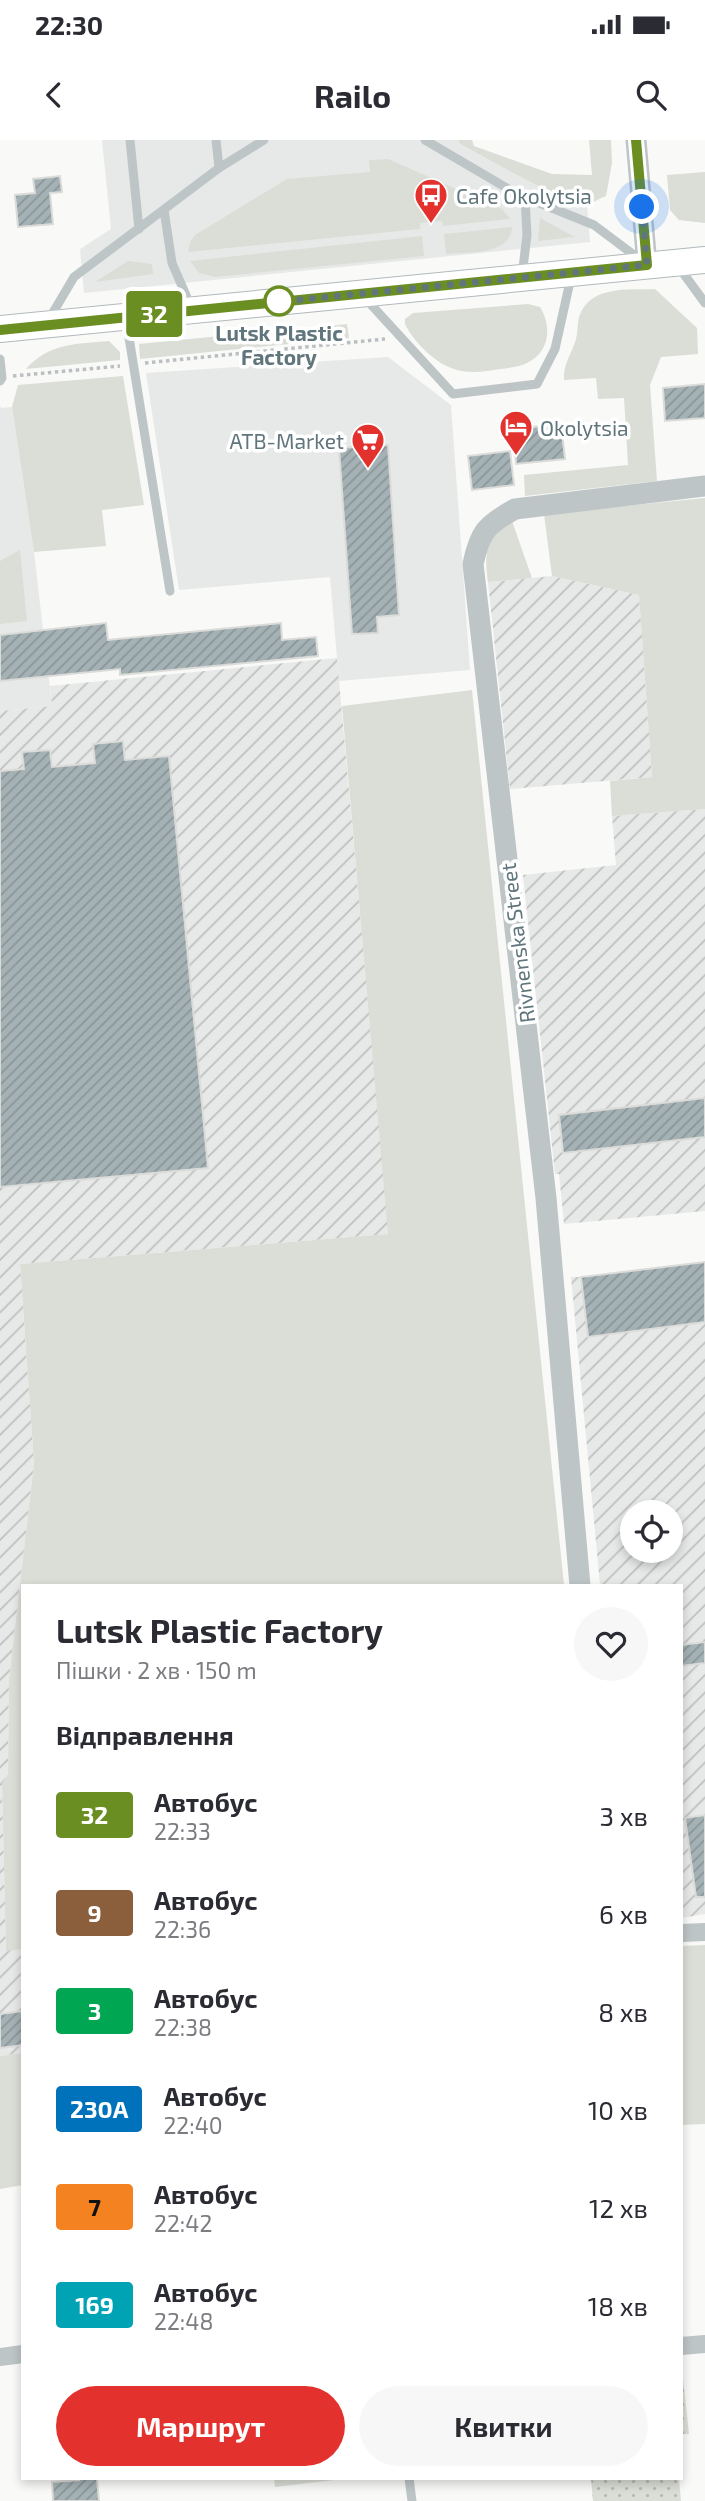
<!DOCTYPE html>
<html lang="uk">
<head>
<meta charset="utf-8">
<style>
  body { margin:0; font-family:"Exo 2",sans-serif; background:#f7f7f7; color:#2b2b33; height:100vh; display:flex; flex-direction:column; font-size:26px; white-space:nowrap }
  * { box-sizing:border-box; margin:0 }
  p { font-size:23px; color:#7c7c81 }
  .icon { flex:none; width:38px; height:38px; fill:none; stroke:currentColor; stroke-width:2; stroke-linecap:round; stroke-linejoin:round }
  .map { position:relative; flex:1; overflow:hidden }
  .drawer { position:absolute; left:21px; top:1444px; width:662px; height:896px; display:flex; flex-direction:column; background:#fff; border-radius:0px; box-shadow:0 4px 10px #0003 }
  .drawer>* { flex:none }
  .badge { padding:0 14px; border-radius:5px; font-size:24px; line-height:46px }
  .tools { position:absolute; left:620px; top:1360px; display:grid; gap:14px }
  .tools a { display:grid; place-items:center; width:63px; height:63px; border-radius:50%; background:#fff; box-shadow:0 4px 10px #0003; font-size:35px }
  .you { position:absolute; width:35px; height:35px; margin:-18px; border:5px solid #fff; border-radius:50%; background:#1a73e8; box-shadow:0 0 0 10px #1a73e833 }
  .map>.badge { position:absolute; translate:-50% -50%; box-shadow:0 0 0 4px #fff }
  h2 { padding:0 35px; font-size:26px; line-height:63px }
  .round { display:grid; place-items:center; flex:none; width:74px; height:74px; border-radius:37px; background:#f7f7f7 }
  .summary { display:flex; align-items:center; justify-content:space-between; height:119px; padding:0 35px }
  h1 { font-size:33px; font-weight:700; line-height:52px }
  .primary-button { display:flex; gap:14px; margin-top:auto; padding:14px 35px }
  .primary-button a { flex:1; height:80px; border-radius:42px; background:#e3322e; color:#fff; font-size:28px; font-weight:700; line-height:80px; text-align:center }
  .primary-button a+a { background:#f7f7f7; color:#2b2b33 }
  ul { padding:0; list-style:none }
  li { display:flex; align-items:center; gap:21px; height:98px; padding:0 35px }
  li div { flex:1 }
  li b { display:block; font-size:26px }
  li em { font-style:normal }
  li .badge { min-width:77px; font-weight:700; text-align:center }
  .status { display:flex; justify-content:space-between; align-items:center; height:49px; padding:0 35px; background:#fff; direction:ltr }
  .status svg { height:19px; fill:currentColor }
  header { display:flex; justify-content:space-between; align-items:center; height:91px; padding:0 35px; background:#fff; font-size:32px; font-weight:700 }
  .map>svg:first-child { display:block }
  .built { fill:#e7e9e8 }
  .industrial { fill:url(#industrial-furrows); fill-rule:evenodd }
  .grass { fill:#dbded6 }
  .garden { fill:url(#garden-dots) }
  .building { fill:url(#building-hatch); stroke:#dbdbd9; stroke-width:2 }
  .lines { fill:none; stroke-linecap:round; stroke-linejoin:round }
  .primary-casing { stroke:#b2b9bc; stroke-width:28 }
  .path { stroke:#bbbfc1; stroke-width:3.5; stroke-dasharray:3.5 3.5; stroke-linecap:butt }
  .service { stroke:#bec5c7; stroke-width:9 }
  .minor { stroke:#bec5c7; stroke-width:18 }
  .tertiary { stroke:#bec5c7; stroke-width:21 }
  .primary { stroke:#fff; stroke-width:26 }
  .line-casing { stroke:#fff; stroke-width:16 }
  .line { stroke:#6b8e23; stroke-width:10 }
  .walk { stroke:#60767c; stroke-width:7; stroke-dasharray:0 12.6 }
  .stop-dot { fill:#fff; stroke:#6b8e23; stroke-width:3.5 }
  .labels { text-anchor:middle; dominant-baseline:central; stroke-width:7; stroke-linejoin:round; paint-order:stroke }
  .poi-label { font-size:21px; fill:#60767c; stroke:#fff; text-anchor:start }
  .stop-label { font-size:21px; font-weight:bold; fill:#60767c; stroke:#fff }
  .street-label { font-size:21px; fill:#60767c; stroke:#fff }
</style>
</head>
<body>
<div class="status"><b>22:30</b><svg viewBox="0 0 49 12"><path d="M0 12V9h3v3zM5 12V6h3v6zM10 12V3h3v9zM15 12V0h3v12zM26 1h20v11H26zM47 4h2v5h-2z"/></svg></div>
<header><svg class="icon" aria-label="back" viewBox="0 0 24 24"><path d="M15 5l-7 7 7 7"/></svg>Railo<svg class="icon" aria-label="search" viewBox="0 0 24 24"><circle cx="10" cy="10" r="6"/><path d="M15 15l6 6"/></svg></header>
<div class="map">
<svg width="705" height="2361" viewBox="0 0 705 2361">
  <defs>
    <pattern id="industrial-furrows" width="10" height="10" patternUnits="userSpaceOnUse" patternTransform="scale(1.75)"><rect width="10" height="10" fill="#e7e9e8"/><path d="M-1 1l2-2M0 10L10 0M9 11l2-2" fill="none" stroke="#bfc1c1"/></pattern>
    <pattern id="garden-dots" width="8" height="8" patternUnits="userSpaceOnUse" patternTransform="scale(1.75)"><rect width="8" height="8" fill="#dbded6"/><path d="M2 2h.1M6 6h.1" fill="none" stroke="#b5b9b3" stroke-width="1.8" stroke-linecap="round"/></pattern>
    <pattern id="building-hatch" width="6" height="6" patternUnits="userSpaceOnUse" patternTransform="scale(1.75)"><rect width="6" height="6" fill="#a5b2b5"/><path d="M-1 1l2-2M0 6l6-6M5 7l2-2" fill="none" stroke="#8a9598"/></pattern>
  </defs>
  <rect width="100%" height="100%" fill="#f9f9f7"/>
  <!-- built -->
  <g class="built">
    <path d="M102,0H458L460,4L496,24L570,60L587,64L590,102L84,153L80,109L111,89Z"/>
    <path d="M388,217L451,265L470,530L339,541L330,437L179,450L146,233Z"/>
    <path d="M0,265L1,268L12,267L34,412L52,566L0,571Z"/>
  </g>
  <!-- industrial -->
  <g class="industrial">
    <path d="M552,436L639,455L652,637L510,649L488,442Z"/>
    <path d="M337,518L389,1094L20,1124L34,1323L9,1539L8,1635L2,1644L6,1810L23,1809V1913L0,1916V571L52,566L50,546Z"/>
    <path d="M705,669V1071L564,1084L559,1034H555L523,735L616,725L612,676Z"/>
    <path d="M705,1122V1774L681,1778V1446L600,1445L571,1137H581ZM632,1372H670V1410H632Z"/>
  </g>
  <!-- grass -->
  <g class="grass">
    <path d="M458,0H472L474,6L552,34L592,35L589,0H611L612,23L606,56C600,58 592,64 585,64C565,63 482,16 460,4Z"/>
    <path d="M388,19L502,69L510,79L443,86L442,81L420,83V89L188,112L190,102L195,95L287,39L370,32L369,20Z"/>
    <path d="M705,32V83L679,80L670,70L667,35Z"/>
    <path d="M540,78L575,97L538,101Z"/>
    <path d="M512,87C511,116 466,112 446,114L444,94Z"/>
    <path d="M422,96L424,116L215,137L199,133L190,121Z"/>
    <path d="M128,121L152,124L153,134L95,142Z"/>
    <path d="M655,149L697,188L698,214L661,217L650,245L657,341L525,356L524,335L628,325L624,258L598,259L596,238L564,240C563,223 572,214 576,199C578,192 577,184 579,177C590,145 627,150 655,149Z"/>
    <path d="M528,164L540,167C552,186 550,212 527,223C519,227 509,228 501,229C486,231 472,234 457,230C437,225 414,203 405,184V179L413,173Z"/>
    <path d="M347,184L349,198L140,219L139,204L262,192L264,200L311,195V188Z"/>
    <path d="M109,201L120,212V220L26,229C49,203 76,204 109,201Z"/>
    <path d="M123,236L144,365L102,370L106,406L34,412L12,267L18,245Z"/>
    <path d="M705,358V669L612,676L610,641L652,637L639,455L552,436L544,374Z"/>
    <path d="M512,381L532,438L488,442C484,413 485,398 512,381Z"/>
    <path d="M20,410L27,481L0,484V421Z"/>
    <path d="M472,550L564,1445L23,1446V1809L6,1811L2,1644L8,1635L9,1539L34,1323L20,1124L388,1094L342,566Z"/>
    <path d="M705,1805V1984L681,1985V1806Z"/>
    <path d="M23,1913V2045L0,2049V1916Z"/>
    <path d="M274,2338H351L275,2347Z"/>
  </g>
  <!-- garden -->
  <g class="garden">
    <path d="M681,2220L689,2294H681Z"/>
    <path d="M591,2338H679L681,2361H593Z"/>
  </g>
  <!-- building -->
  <g class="building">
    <path d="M60,36L62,52L50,53L53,84L18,87L15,55L35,53L33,39Z"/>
    <path d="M705,244V278L665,281L663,248Z"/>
    <path d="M561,284L565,319L516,324L513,289Z"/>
    <path d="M388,305L399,475L377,477L378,493L352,494L339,308Z"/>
    <path d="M510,311L514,345L472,350L468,316Z"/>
    <path d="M106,483L108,500L281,483L282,500L316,497L318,516L120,535V529L0,541V495Z"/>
    <path d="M123,601L125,620L169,616L208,1028L0,1047V631L24,629L22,612L50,610L52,627L95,623L93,604Z"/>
    <path d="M705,958V997L563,1013L559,975Z"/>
    <path d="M705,1122V1182L588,1197L581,1137Z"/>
    <path d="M705,1502V1523L681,1526V1505Z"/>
    <path d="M705,1675V1757H696L685,1678Z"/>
    <path d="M23,1871V1905L0,1908V1874Z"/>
    <path d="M79,2338H97L99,2361H53L52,2342L79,2340Z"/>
  </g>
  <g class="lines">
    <defs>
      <path id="primary" d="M0,189L705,120"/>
    </defs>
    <!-- primary casing -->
    <use href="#primary" class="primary-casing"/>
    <!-- path -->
    <g class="path">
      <path d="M145,223L385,199"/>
      <path d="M13,236L120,226"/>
    </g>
    <!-- service -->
    <g class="service">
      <path d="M130,0L139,89"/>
      <path d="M216,0L219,28"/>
      <path d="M425,0L517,54L594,85L642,121"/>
      <path d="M164,70L172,123L192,169"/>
      <path d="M678,126L705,163"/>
      <path d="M522,136L527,95L525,57"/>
      <path d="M364,157L453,254L537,244L555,209L571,137"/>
      <path d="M126,179L170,451"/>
      <path d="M48,181L74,137L219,28L264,0"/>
      <path d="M0,219L2,238L0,241"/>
      <path d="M409,2338L412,2361"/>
    </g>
    <!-- minor -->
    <g class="minor">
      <path d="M681,1793L705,1792"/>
      <path d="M681,2206L705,2204"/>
      <path d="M0,2217L23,2214"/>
    </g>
    <!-- tertiary -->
    <g class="tertiary">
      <path d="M636,0L647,125"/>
      <path d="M580,1446L546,1058L473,424C480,392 486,385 515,369L705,346"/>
    </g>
    <!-- primary -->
    <use href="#primary" class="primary"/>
  </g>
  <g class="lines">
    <defs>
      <path id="line" d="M0,190L647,125L636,0"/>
    </defs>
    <!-- line casing -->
    <use href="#line" class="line-casing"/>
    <!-- line -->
    <use href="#line" class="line"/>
    <!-- walk -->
    <path class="walk" d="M279,161L277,162L647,125L642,67"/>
  </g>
  <!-- icons -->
  <defs>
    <symbol id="bus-pin" viewBox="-11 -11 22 30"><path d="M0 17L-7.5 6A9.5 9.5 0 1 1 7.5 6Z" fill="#e3322e" stroke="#fff"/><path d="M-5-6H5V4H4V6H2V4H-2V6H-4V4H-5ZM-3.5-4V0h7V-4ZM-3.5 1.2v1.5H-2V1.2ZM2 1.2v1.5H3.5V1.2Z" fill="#fff"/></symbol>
    <symbol id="hotel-pin" viewBox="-11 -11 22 30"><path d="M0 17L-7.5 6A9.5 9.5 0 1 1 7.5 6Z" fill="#e3322e" stroke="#fff"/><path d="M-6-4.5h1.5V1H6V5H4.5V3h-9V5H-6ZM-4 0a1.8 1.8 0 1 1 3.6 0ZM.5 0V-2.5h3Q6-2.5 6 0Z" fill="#fff"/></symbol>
    <symbol id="supermarket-pin" viewBox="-11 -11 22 30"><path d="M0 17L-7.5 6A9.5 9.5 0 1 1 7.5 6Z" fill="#e3322e" stroke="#fff"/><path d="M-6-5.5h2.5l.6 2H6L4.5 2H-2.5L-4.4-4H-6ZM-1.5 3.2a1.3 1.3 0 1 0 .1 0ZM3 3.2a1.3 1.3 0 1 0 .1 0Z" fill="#fff"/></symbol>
  </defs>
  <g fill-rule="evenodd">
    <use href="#bus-pin" x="412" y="36" width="38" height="52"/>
    <use href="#hotel-pin" x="497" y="268" width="38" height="52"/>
    <use href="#supermarket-pin" x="349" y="281" width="38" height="52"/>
  </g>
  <!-- markers -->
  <circle class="stop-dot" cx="279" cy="161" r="14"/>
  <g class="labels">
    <!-- poi labels -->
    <g class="poi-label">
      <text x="456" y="55">Cafe Okolytsia</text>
      <text x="540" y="287">Okolytsia</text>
      <text x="344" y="300" text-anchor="end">ATB-Market</text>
    </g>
    <!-- stop labels -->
    <g class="stop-label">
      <text x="279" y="192">Lutsk Plastic<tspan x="279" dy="24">Factory</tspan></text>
    </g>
    <!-- street labels -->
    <g class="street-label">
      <text transform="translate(517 803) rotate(-97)">Rivnenska Street</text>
    </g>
  </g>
</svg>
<div class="tools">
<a><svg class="icon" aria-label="locate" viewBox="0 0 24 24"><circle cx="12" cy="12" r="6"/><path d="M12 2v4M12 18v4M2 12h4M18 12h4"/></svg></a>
</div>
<div class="you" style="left:642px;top:67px"></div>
<b class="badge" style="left:154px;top:174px;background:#6b8e23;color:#fff">32</b>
<section class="drawer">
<div class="summary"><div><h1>Lutsk Plastic Factory</h1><p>Пішки · 2 хв · 150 m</p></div><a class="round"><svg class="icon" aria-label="heart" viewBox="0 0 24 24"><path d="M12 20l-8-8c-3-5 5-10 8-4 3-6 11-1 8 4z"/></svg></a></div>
<h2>Відправлення</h2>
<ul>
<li><span class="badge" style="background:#6b8e23;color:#fff">32</span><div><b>Автобус</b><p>22:33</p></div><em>3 хв</em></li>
<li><span class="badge" style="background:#8b5e3c;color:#fff">9</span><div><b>Автобус</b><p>22:36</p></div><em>6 хв</em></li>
<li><span class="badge" style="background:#00a651;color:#fff">3</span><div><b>Автобус</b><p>22:38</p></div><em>8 хв</em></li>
<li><span class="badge" style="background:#0072bc;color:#fff">230А</span><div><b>Автобус</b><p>22:40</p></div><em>10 хв</em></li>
<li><span class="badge" style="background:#f58220;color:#111">7</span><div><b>Автобус</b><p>22:42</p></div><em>12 хв</em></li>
<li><span class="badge" style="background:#00a3b4;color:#fff">169</span><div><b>Автобус</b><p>22:48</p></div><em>18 хв</em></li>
</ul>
<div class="primary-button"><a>Маршрут</a><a>Квитки</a></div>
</section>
</div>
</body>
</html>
